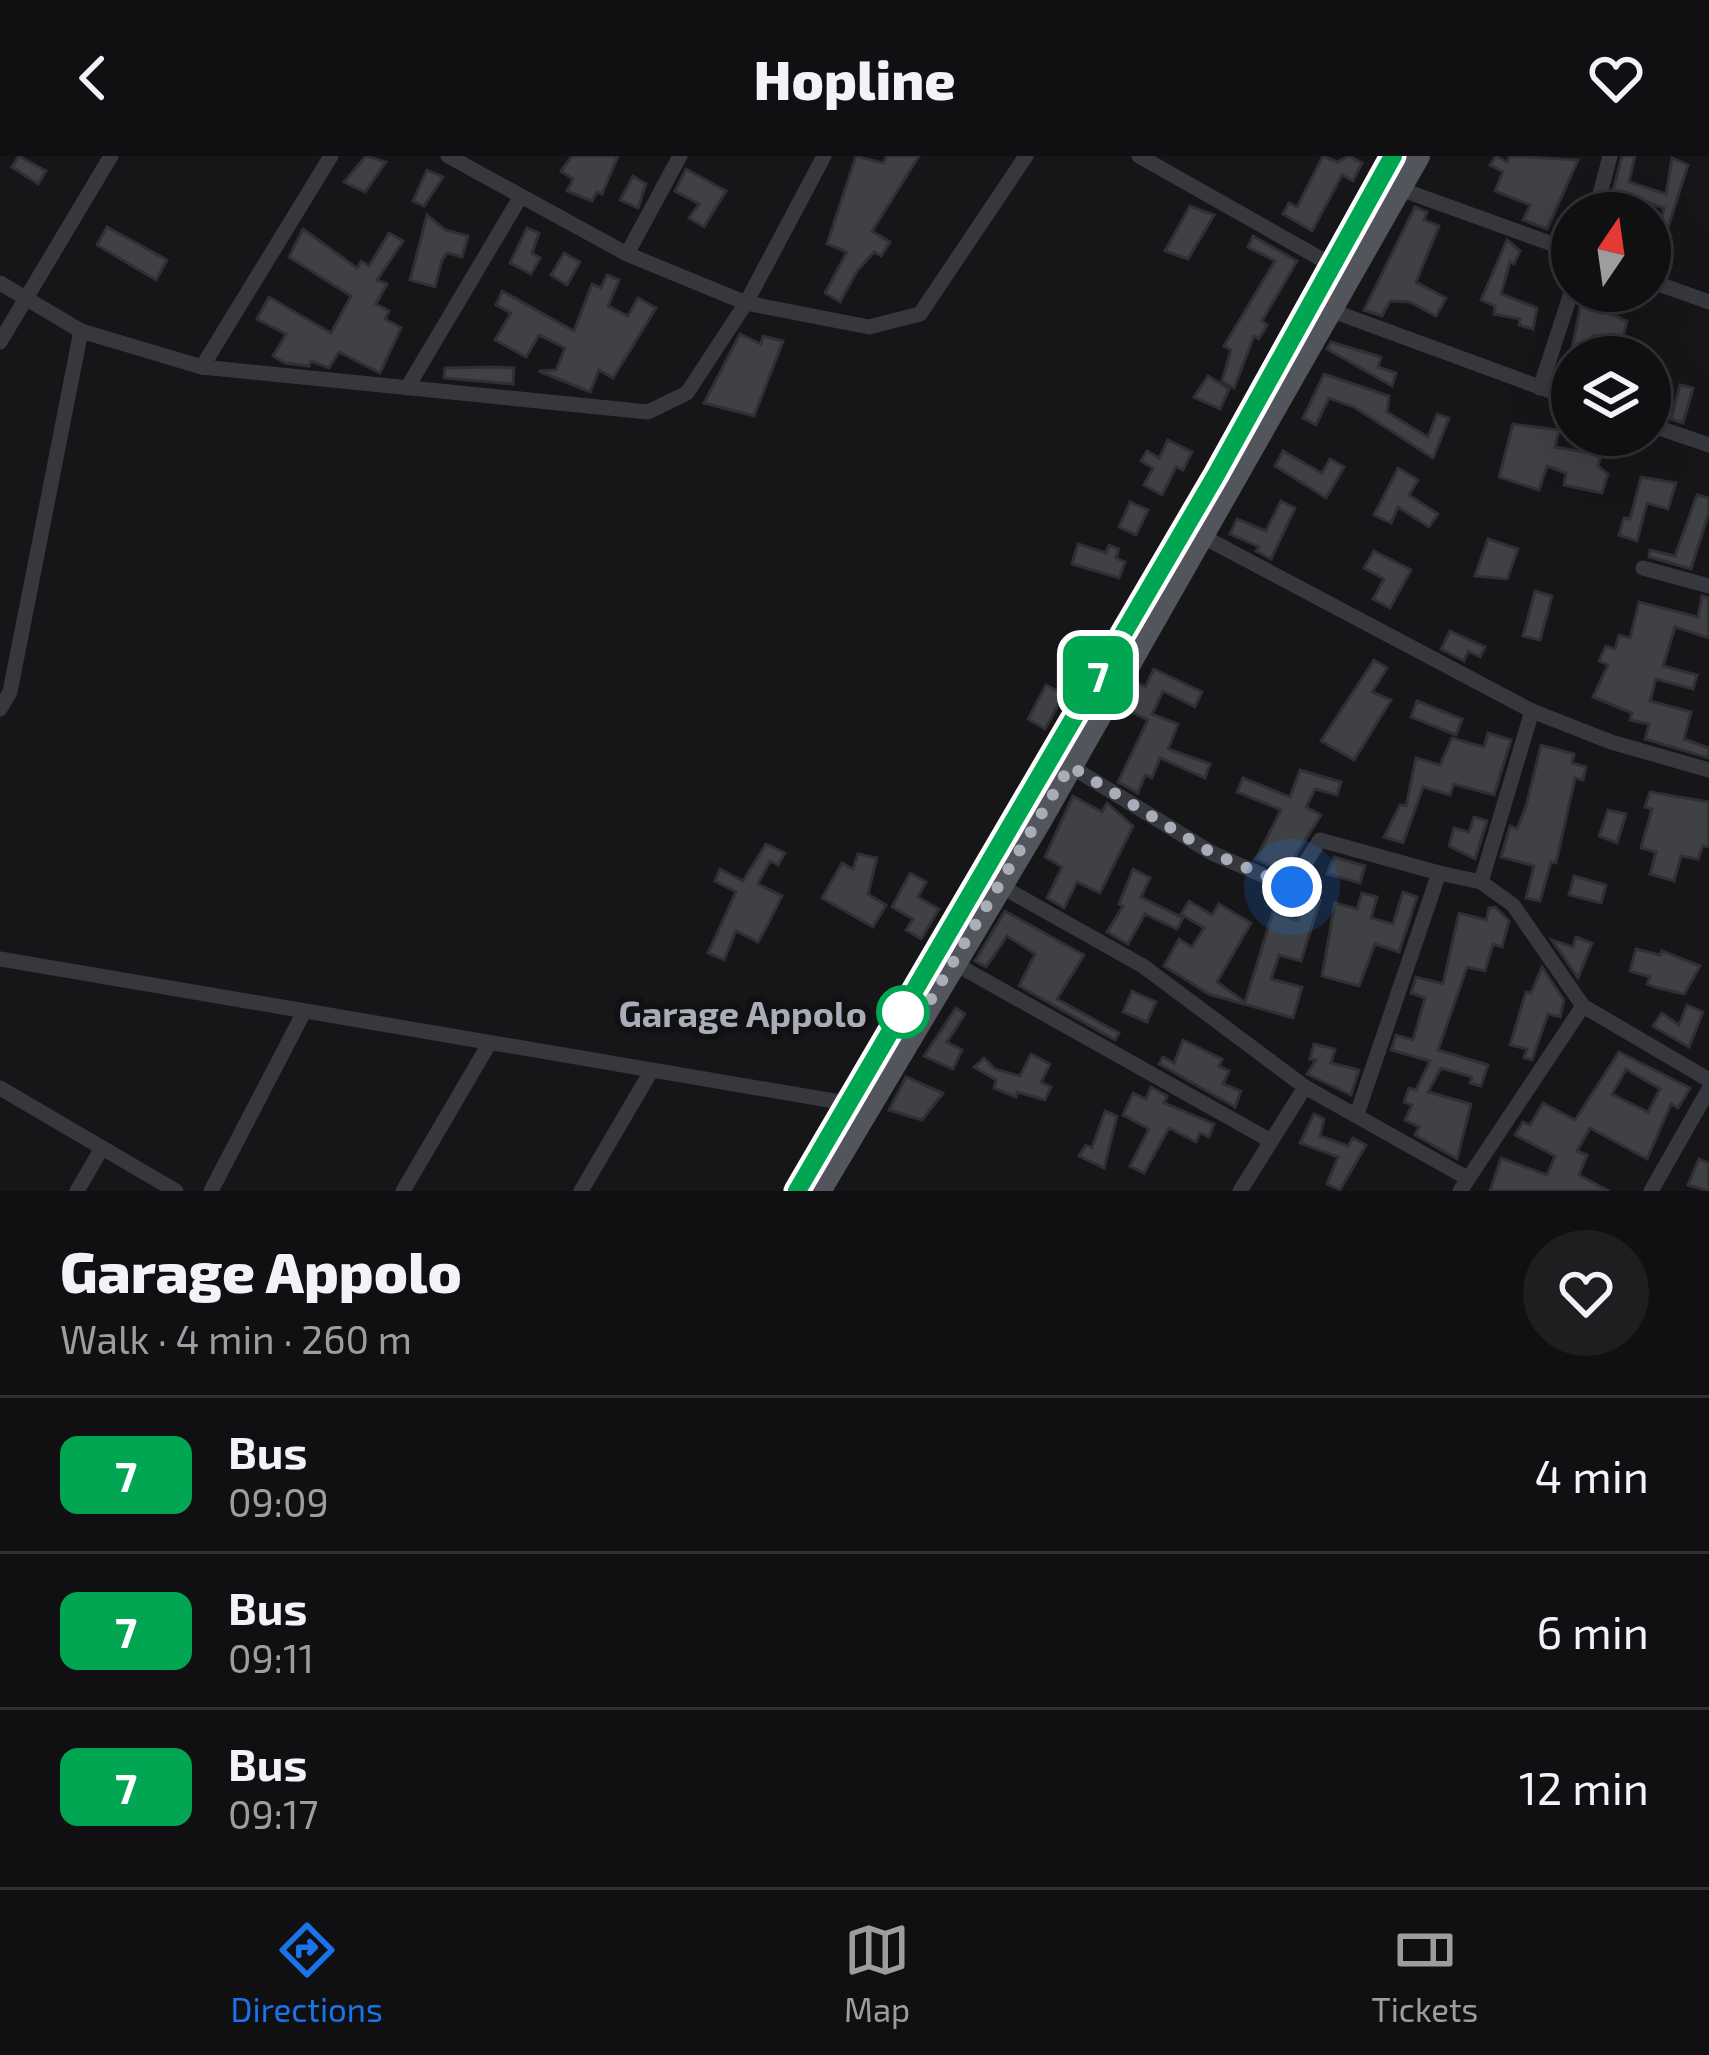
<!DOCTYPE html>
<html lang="en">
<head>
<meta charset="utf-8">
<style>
  body { margin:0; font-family:"Exo 2",sans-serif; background:#1e1e20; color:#f1f3f6; height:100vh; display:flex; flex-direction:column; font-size:45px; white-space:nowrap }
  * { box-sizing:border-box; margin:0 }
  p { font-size:39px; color:#9c9d9f }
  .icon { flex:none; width:66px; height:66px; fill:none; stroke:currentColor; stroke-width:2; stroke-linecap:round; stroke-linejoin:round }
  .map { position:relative; height:1035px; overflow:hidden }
  .sheet { display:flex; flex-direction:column; background:#101012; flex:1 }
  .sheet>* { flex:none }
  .badge { padding:0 24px; border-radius:18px; font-size:42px; line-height:78px }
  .needle { width:78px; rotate:13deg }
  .buttons { position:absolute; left:1551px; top:36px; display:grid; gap:24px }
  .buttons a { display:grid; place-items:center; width:120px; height:120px; border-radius:50%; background:#101012; box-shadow:0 12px 48px #0002,0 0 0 3px #303032; font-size:60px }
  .you { position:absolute; width:60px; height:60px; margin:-30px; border:9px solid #fff; border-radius:50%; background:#1a73e8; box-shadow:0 0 0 18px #1a73e833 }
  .map>.badge { position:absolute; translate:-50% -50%; box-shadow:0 0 0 6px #fff }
  .round { display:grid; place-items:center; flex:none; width:126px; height:126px; border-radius:63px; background:#1e1e20 }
  .head { display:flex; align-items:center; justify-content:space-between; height:204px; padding:0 60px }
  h1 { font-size:57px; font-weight:800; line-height:90px }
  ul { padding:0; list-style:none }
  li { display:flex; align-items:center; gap:36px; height:156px; padding:0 60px; border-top:3px solid #303032 }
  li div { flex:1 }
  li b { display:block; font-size:45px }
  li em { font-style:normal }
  li .badge { min-width:132px; font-weight:700; text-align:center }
  header { display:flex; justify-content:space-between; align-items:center; height:156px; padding:0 60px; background:#101012; font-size:54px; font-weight:800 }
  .tab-bar { display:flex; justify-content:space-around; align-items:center; height:168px; border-top:3px solid #303032; background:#101012; font-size:33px; color:#9c9d9f }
  .tab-bar a { display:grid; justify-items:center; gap:6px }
  .tab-bar .on { color:#1a73e8 }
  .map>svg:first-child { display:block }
  .building { fill:#404145; stroke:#303034; stroke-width:3; fill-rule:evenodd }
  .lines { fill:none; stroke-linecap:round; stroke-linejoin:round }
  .minor { stroke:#37383d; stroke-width:15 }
  .primary { stroke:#53555c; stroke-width:24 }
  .line-casing { stroke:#fff; stroke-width:27 }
  .line { stroke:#00a651; stroke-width:18 }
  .walk { stroke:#a8adb8; stroke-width:12; stroke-dasharray:0 21.6 }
  .stop-dot { fill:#fff; stroke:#00a651; stroke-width:6 }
  .labels { text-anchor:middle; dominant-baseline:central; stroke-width:12; stroke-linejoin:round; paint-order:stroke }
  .stop-label { font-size:36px; font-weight:bold; fill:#a8adb8; stroke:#111113; text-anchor:end }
</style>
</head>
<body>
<header><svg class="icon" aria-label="back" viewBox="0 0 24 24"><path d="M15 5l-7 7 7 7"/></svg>Hopline<svg class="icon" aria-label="heart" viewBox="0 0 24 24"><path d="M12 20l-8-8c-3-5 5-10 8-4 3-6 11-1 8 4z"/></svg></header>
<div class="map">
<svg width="1709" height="1035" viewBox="0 0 1709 1035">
  <rect width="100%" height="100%" fill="#161618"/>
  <!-- building -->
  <g class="building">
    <path d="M19,0L46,15L38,28L12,11Z"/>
    <path d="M366,0L386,6L365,36L344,26Z"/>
    <path d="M572,0H618L602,38L597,36L592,45L567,35L573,23L561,15Z"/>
    <path d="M856,0L883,7L887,0H919L872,75L890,86L881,100L874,96L857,115L840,146L825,137L847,96L827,88Z"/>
    <path d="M1323,0L1337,6L1349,0L1362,7L1353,25L1342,19L1312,75L1283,58L1289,47L1297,51Z"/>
    <path d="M1496,0L1507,6L1510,0L1578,4L1547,73L1523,64L1530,49L1495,35L1503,16L1490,9Z"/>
    <path d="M1622,0H1635L1629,26L1666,38L1672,2L1688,9L1668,71L1661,70L1664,52L1613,34Z"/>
    <path d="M686,13L726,35L704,71L689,62L699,48L675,35Z"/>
    <path d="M427,14L443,21L424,50L413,45Z"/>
    <path d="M633,20L646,28L638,52L620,44Z"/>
    <path d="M1190,50L1214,59L1188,103L1165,95Z"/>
    <path d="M1415,51L1427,56L1424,64L1439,70L1416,126L1446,142L1436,160L1410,146L1390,145L1382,160L1364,154Z"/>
    <path d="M427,59L445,74L468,80L462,101L447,97L442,104L435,131L410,124Z"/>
    <path d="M107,71L167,104L156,124L97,89Z"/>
    <path d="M527,72L539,77L532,97L540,102L531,118L510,107Z"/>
    <path d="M303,73L357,112L361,105L369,110L389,77L403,85L377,124L387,128L376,148L389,155L385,163L401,172L380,217L339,196L329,212L311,205L309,210L285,207L273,200L286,178L257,163L269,141L331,177L351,140L289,101Z"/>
    <path d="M1253,80L1297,105L1262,165L1267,169L1259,183L1254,180L1234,232L1222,225L1231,194L1224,190L1275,105L1248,91Z"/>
    <path d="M1507,84L1520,95L1514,108L1510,106L1501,138L1537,152L1533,173L1519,169L1520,163L1494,158L1495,150L1481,144Z"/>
    <path d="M564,97L580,106L567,129L551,119Z"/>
    <path d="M607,119L619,124L608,150L628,160L638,142L656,152L613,222L599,214L590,236L539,215L556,214L565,192L539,179L526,201L495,184L511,157L496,149L502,135L574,175L592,128L601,132Z"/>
    <path d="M1581,146L1627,165L1622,186L1594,179L1589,198L1572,193Z"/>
    <path d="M740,178L761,188L763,180L783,185L754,260L704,247Z"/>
    <path d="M1331,186L1381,201L1378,211L1396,217L1392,230L1327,193Z"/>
    <path d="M494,211L514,212L513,228L444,222L445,212Z"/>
    <path d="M1324,218L1389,240L1387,256L1428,281L1437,258L1449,262L1433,302L1354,251L1329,242L1316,269L1303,262Z"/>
    <path d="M1208,220L1229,233L1220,253L1194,241Z"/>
    <path d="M1680,229L1693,232L1683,267L1671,263Z"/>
    <path d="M1513,268L1559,274L1555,291L1601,299L1598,310L1608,318L1602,337L1564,329L1566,317L1547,310L1539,334L1499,321Z"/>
    <path d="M1168,284L1192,296L1183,314L1176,311L1162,339L1144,329L1153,312L1141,305L1147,295L1159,302Z"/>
    <path d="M1283,295L1322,317L1330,303L1344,311L1326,342L1275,310Z"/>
    <path d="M1398,312L1418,324L1409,339L1438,358L1429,371L1398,351L1391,367L1374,359Z"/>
    <path d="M1641,321L1676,327L1668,353L1647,347L1637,385L1619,379L1624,362L1630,363Z"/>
    <path d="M1697,339L1709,342V356L1691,413L1649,401L1650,394L1675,400Z"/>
    <path d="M1281,345L1295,352L1271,403L1256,395L1259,391L1230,378L1237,363L1266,375Z"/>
    <path d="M1130,346L1148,354L1136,379L1119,371Z"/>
    <path d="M1488,383L1518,393L1507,423L1475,420Z"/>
    <path d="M1078,388L1106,397L1109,389L1119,393L1116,402L1125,406L1119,422L1072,408Z"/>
    <path d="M1374,395L1411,414L1390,452L1373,443L1384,423L1364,412Z"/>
    <path d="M1535,435L1552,440L1540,484L1523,480Z"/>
    <path d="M1702,440L1709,442V482L1675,471L1663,510L1697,519L1693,533L1656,523L1650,545L1691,556L1684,583L1709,592V602L1645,583L1649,568L1630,564L1632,557L1593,541L1608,509L1599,505L1606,490L1615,493L1619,479L1630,482L1639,446L1698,461Z"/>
    <path d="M1450,475L1485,491L1480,501L1468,495L1464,505L1441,493Z"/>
    <path d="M1374,504L1387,512L1372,536L1391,544L1354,604L1321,585Z"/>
    <path d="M1154,513L1202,536L1195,551L1163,535L1152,558L1178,568L1168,593L1210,608L1205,622L1160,602L1152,622L1145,619L1138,637L1118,626L1148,564L1124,552L1137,527L1145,531Z"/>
    <path d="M1046,529L1064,538L1045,573L1028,563Z"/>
    <path d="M1417,545L1462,563L1456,579L1411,561Z"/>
    <path d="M1488,577L1511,584L1494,639L1454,628L1450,639L1423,631L1403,687L1384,681L1400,649L1406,650L1416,602L1440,609L1452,582L1484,591Z"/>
    <path d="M1541,589L1574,598L1572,607L1586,611L1583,624L1575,622L1556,707L1551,706L1540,745L1526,742L1534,710L1501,701L1510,670L1517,673L1526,650Z"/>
    <path d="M1300,614L1341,626L1337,639L1315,633L1306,651L1321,659L1285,716L1256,703L1281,654L1237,636L1243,622L1290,641Z"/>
    <path d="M1650,636L1709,646V691L1703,690L1698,703L1681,700L1674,725L1650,718L1656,696L1641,692L1652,653L1645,651Z"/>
    <path d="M1073,640L1102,656L1107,647L1133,670L1100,737L1077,726L1064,752L1047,742L1062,711L1045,701Z"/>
    <path d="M1608,654L1626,658L1617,687L1599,680Z"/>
    <path d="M1474,661L1487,665L1475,703L1449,690L1454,672L1469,676Z"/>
    <path d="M766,688L785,697L778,709L770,705L758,728L782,740L766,772L758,786L736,775L724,804L708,797L736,736L715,725L720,713L743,725Z"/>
    <path d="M858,698L877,702L868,738L886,749L873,771L822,742L842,707L853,713Z"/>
    <path d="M1334,701L1365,710L1360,727L1327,718Z"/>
    <path d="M1133,713L1150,722L1141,741L1183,762L1177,773L1145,758L1128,788L1107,776L1123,750L1119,748Z"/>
    <path d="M910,717L926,726L918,741L939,753L921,783L906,774L913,763L892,751Z"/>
    <path d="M1574,720L1606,729L1601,747L1569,739Z"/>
    <path d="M1403,736L1417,741L1399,796L1375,788L1359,830L1322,820L1335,747L1357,753L1362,737L1377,741L1371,762L1393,768Z"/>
    <path d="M1304,740L1320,744L1301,805L1279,799L1271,823L1302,831L1293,862L1209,838L1164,810L1179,783L1192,791L1204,772L1181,758L1189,745L1212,759L1219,748L1251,767L1217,826L1245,846L1273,756L1298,765Z"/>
    <path d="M1495,751L1509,765L1502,791L1493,788L1485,815L1467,811L1438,894L1488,909L1481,930L1470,927L1472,921L1441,912L1428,936L1471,948L1457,1003L1415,979L1419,971L1405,964L1412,949L1404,946L1409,932L1416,934L1430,905L1391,894L1396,879L1413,884L1425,842L1411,837L1416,821L1443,828L1459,757L1486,764L1489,752Z"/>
    <path d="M1005,755L1084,799L1057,843L1119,877L1115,884L1019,830L1035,798L1007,780L986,811L975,805Z"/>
    <path d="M1576,781L1592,787L1578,822L1552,784L1573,791Z"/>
    <path d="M1636,793L1660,799L1662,795L1700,810L1684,838L1658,832L1647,828L1650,821L1630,815Z"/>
    <path d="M1542,811L1564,844L1560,861L1548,858L1532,904L1524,902L1527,893L1510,889L1526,836L1531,837Z"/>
    <path d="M1132,835L1156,846L1147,866L1123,856Z"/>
    <path d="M1687,849L1703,856L1689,891L1653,870L1662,857L1679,869Z"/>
    <path d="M956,852L965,858L947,886L962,894L953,913L924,900Z"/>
    <path d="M1183,884L1222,903L1219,910L1229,915L1223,928L1241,935L1235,951L1159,908L1163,901L1174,907Z"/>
    <path d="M1314,888L1335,893L1331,907L1359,914L1351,939L1307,918L1316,904L1310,903Z"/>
    <path d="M1619,896L1690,932L1678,952L1671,948L1647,1003L1590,972L1577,995L1587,999L1579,1019L1609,1035H1490L1501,1002L1547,1019L1555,1000L1515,979L1523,966L1530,969L1543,947L1575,964ZM1626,913L1660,933L1648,956L1612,938Z"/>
    <path d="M1031,898L1050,908L1041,926L1051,931L1045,944L1017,936L1016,941L994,932L996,924L974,911L984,902L995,913L1020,920Z"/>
    <path d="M906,921L943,937L922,964L889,954Z"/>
    <path d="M1151,931L1167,940L1164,947L1214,968L1209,981L1200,977L1196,986L1169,972L1144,1017L1130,1010L1149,973L1123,959L1133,937L1146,943Z"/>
    <path d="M1105,955L1117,960L1104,1012L1079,1000L1086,989L1092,992Z"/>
    <path d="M1314,958L1324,963L1320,980L1348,990L1353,982L1366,989L1340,1034L1327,1028L1338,1001L1300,987Z"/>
    <path d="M1699,1003L1709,1007V1035L1688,1029Z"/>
  </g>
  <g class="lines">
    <!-- minor -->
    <g class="minor">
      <path d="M448,0L627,98L746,147L869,171L920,158L1026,0"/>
      <path d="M1139,0L1337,112"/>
      <path d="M1400,33L1572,95"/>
      <path d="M1595,57L1610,0"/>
      <path d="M627,98L680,0"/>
      <path d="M1650,125L1709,146"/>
      <path d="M0,127L81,175L202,211L331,0"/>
      <path d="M1330,154L1572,243"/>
      <path d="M0,186L111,0"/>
      <path d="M202,211L648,256L687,237L746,147L824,0"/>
      <path d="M407,232L521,40"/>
      <path d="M1540,232L1572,134"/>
      <path d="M1650,269L1709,289"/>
      <path d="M1198,378L1532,555L1611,586L1709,614"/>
      <path d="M1643,412L1709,430"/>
      <path d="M0,553L10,536L81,175"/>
      <path d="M1532,555L1481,726L1513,749L1583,850L1709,924"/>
      <path d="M1070,610L1212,697L1290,731L1320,684L1439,717L1357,958"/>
      <path d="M1439,717L1481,726"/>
      <path d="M997,728L1143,810L1305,931L1467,1022"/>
      <path d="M0,803L852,948"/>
      <path d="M952,806L1271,985"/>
      <path d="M0,932L176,1035"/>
      <path d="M77,1035L102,992"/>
      <path d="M211,1035L304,856"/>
      <path d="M403,1035L489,888"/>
      <path d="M581,1035L650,917"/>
      <path d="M1240,1035L1305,931"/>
      <path d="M1460,1035L1583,850"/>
      <path d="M1651,1035L1709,933"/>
    </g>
    <!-- primary -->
    <g class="primary">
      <path d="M797,1035L1216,319L1394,0"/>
      <path d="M819,1035L1039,666L1418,0"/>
    </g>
  </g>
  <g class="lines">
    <defs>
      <path id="line" d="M797,1035L1216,319L1393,0"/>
    </defs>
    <!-- line casing -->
    <use href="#line" class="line-casing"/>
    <!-- line -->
    <use href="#line" class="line"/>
    <!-- walk -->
    <path class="walk" d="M903,856L918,865L1070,610L1212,697L1292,731"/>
  </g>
  <!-- markers -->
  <circle class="stop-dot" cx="903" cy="856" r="24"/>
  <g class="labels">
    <!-- stop labels -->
    <g class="stop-label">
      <text x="867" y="856">Garage Appolo</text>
    </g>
  </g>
</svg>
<div class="buttons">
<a><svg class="needle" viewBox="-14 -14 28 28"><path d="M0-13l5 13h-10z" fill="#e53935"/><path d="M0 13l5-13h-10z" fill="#9c9d9f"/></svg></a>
<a><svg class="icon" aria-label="layers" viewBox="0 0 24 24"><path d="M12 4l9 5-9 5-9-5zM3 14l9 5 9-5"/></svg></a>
</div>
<div class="you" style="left:1292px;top:731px"></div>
<b class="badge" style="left:1098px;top:519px;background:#00a651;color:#fff">7</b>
</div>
<section class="sheet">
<div class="head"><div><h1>Garage Appolo</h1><p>Walk · 4 min · 260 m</p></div><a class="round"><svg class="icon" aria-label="heart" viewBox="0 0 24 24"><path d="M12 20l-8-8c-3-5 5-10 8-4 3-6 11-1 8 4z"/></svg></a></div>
<ul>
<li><span class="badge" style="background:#00a651;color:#fff">7</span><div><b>Bus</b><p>09:09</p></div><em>4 min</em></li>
<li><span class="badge" style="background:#00a651;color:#fff">7</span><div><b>Bus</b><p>09:11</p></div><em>6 min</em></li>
<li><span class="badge" style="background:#00a651;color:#fff">7</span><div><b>Bus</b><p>09:17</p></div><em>12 min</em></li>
</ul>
</section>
<nav class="tab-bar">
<a class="on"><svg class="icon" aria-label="directions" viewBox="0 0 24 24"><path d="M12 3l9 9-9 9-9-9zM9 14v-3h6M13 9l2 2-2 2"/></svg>Directions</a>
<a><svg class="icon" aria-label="map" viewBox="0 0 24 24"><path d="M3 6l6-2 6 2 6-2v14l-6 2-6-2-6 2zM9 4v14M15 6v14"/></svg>Map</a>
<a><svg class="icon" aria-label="tickets" viewBox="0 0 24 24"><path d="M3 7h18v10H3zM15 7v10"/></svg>Tickets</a>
</nav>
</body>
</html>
